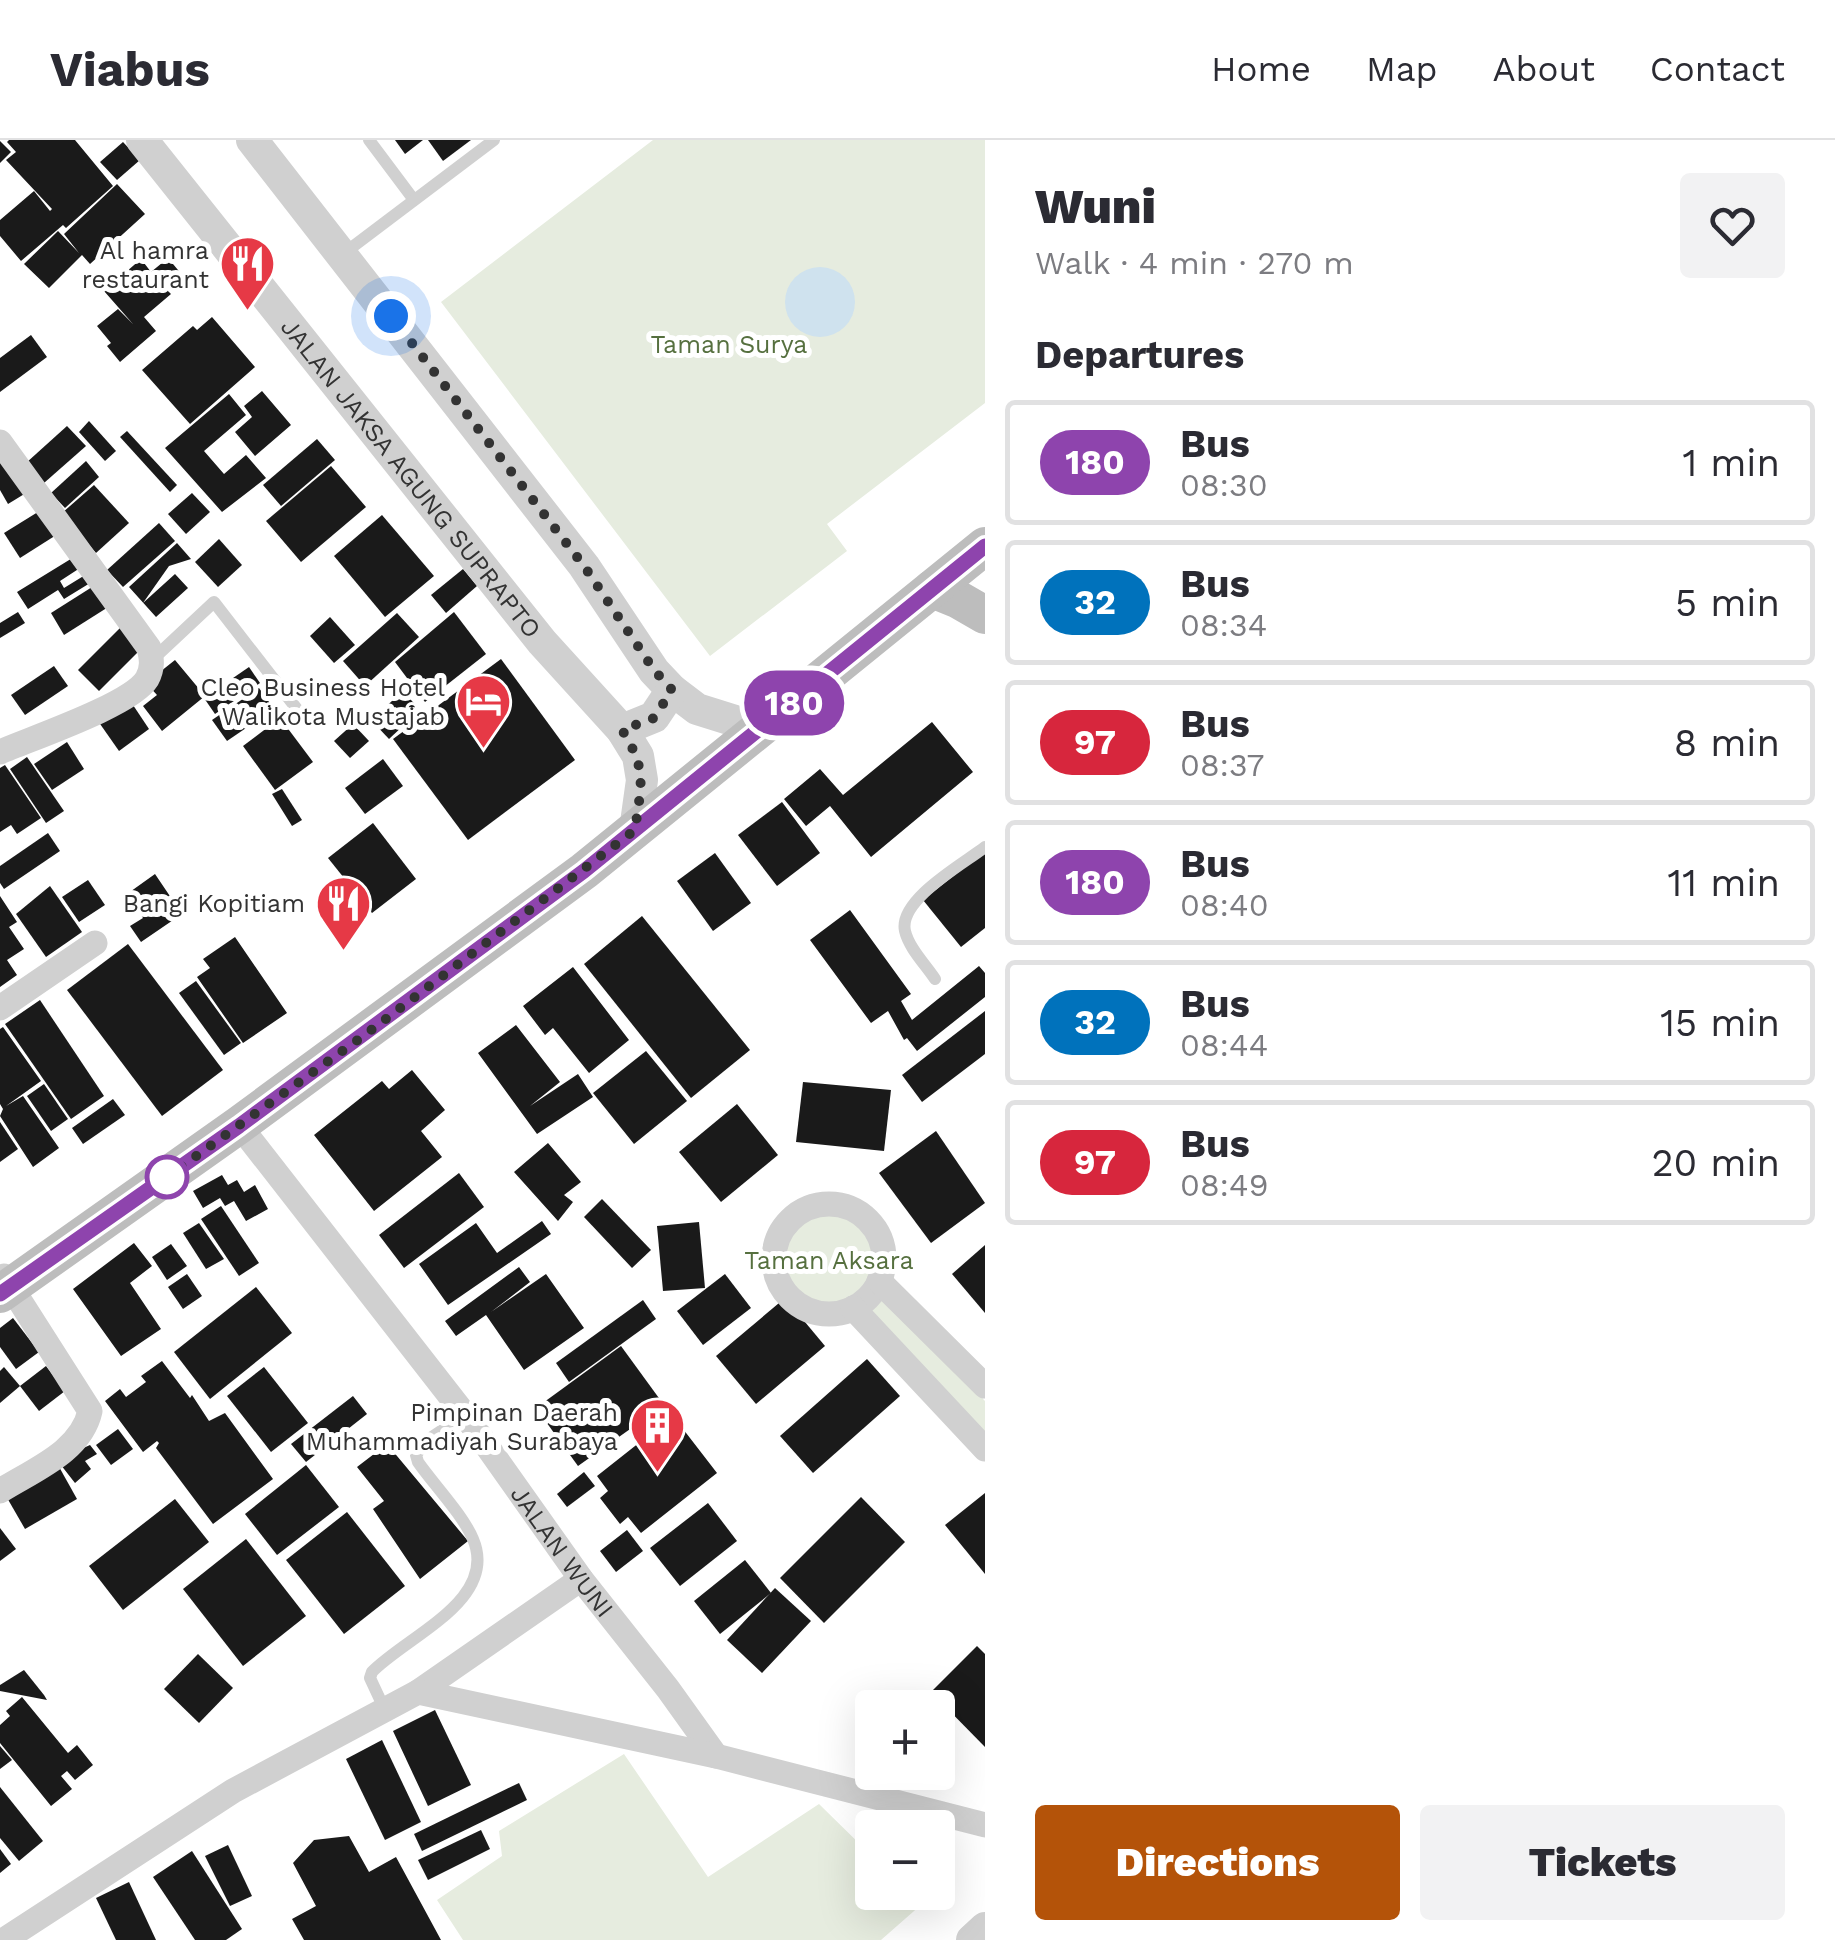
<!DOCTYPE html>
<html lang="en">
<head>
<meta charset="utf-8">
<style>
  body { margin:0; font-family:"Work Sans",sans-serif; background:#f2f2f3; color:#2b2b33; height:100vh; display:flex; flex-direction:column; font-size:38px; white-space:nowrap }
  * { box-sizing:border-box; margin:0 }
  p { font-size:32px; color:#7c7c81 }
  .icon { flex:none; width:55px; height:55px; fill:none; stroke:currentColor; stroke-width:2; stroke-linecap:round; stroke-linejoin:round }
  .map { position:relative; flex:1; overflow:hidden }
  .drawer { display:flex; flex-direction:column; background:#fff; width:850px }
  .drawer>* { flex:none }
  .badge { padding:0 20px; border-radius:32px; font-size:35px; line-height:65px }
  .buttons { position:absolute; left:855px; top:1550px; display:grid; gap:20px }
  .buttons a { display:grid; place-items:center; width:100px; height:100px; border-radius:10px; background:#fff; box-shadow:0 10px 40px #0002; font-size:50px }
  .you { position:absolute; width:50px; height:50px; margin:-25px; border:8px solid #fff; border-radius:50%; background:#1a73e8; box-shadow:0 0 0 15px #1a73e833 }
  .map>.badge { position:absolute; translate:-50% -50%; box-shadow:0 0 0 5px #fff }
  h2 { padding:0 50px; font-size:38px; line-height:90px }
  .round { display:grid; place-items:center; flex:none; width:105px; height:105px; border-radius:10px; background:#f2f2f3 }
  .overview { display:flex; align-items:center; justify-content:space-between; height:170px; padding:0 50px }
  h1 { font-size:48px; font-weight:800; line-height:75px }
  .primary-button { display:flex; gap:20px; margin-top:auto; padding:20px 50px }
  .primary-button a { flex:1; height:115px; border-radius:10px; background:#b45309; color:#fff; font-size:40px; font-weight:800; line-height:115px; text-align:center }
  .primary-button a+a { background:#f2f2f3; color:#2b2b33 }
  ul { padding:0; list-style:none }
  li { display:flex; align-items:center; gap:30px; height:125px; margin:0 20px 15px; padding:0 30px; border:5px solid #e1e1e2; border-radius:10px }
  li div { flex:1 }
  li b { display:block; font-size:38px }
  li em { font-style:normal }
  li .badge { min-width:110px; font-weight:700; text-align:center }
  header { display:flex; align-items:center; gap:60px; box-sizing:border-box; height:140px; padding:0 50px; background:#fff; border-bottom:2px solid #e1e1e2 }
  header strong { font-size:48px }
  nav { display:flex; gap:55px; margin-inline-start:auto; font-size:35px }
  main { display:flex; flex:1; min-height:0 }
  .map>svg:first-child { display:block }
  .green { fill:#e6ecdf }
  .water { fill:#cfe2ee }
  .building { fill:#1a1a1a }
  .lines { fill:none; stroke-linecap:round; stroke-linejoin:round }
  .service { stroke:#d0d0d0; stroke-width:12 }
  .minor { stroke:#d0d0d0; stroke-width:25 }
  .tertiary { stroke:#d0d0d0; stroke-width:32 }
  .secondary { stroke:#bdbdbd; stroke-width:38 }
  .line-casing { stroke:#fff; stroke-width:22 }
  .line { stroke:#8e44ad; stroke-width:15 }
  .walk { stroke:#333; stroke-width:10; stroke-dasharray:0 18 }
  .stop-dot { fill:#fff; stroke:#8e44ad; stroke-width:5 }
  .labels { text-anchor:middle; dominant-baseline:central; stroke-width:10; stroke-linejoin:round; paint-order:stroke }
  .poi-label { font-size:25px; fill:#333; stroke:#fff; text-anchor:end }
  .park-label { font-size:25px; fill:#56703f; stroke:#fff }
  .street-label { font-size:25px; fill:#333; stroke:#fff }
</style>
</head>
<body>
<header>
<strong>Viabus</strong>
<nav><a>Home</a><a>Map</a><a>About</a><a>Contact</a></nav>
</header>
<main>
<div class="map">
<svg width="985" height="1800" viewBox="0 0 985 1800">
  <rect width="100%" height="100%" fill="#fff"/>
  <!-- green -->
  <g class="green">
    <path d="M653,0H985V263L827,384L847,411L710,516L441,162Z"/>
    <circle cx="828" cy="1120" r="45"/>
    <path d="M881,1153L985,1261V1293L864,1166Z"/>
    <path d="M624,1614L708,1737L819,1664L872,1716V1752L910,1753L922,1764L881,1800H463L437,1760L502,1716L499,1691Z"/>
  </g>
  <!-- water -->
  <circle class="water" cx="820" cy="162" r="35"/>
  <!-- building -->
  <g class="building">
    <path d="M9,0H75L113,46L66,88L63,85L21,121L0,96V80L34,51L50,71L52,69L6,20L16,12L7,2Z"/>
    <path d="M395,0H423L405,14Z"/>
    <path d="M428,0H471L443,21Z"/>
    <path d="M0,1L11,12L0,23Z"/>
    <path d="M123,2L140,20L117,40L100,22Z"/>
    <path d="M117,44L145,74L90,124L82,115L49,148L24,124L58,91L79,113L64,94Z"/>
    <path d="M168,118L183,136L167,150L171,154L144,177L156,191L120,222L107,206L111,203L97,186L118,169L133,184L104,151L141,119L151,132Z"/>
    <path d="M212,177L255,227L190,284L142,230L193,186L197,190Z"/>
    <path d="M31,195L47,217L0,252V218Z"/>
    <path d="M262,251L291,285L255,316L235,292L252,277L244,266Z"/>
    <path d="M229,254L246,275L204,311L224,334L246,315L266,338L222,372L165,308Z"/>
    <path d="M89,281L116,311L105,321L79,292Z"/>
    <path d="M67,286L86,306L44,343L26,323Z"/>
    <path d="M127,291L177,345L170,352L120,297Z"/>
    <path d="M317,299L335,320L281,366L263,345Z"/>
    <path d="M86,321L99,337L65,368L51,353Z"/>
    <path d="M0,322L26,353L8,364L0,350Z"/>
    <path d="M331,326L366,367L301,422L266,381Z"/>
    <path d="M94,345L129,383L96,413L62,373Z"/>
    <path d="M192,353L210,372L186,394L168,374Z"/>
    <path d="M46,367L61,392L20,418L4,393Z"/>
    <path d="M382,375L434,436L385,477L334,416Z"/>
    <path d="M159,383L175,401L123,447L107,430Z"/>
    <path d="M219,399L242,425L218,447L195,422Z"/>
    <path d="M177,403L191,419L169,426L143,463L175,434L188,448L156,477L129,447Z"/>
    <path d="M74,417L80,428L60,441L64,448L90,432L95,440L64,459L58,450L28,469L17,452Z"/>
    <path d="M463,429L477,446L446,473L431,455Z"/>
    <path d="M100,442L113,464L64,495L51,473Z"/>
    <path d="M18,472L25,483L0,498V483Z"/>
    <path d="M454,472L486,514L425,562L395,522Z"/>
    <path d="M397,473L419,497L365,546L343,521Z"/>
    <path d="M330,477L355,505L334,523L310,496Z"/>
    <path d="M120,488L141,509L99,551L78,530Z"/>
    <path d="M501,519L575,620L468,700L393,599Z"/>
    <path d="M175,520L205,556L162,591L143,566L157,555L146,543Z"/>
    <path d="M54,526L68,546L25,575L11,555Z"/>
    <path d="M249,527L260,543L215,574L204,558Z"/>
    <path d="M259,548L274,569L227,601L212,580Z"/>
    <path d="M403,551L420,570L389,599L371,580Z"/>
    <path d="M129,559L149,589L119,611L98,581Z"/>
    <path d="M280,578L313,622L275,650L243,606Z"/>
    <path d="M932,582L973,632L871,717L830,666L806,686L784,659L820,629L843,655Z"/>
    <path d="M353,584L369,601L350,618L334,601Z"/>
    <path d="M67,602L84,629L52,650L34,624Z"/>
    <path d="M27,617L64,671L46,683L10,629Z"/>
    <path d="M383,619L403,646L365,674L345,648Z"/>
    <path d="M5,625L41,678L17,694L11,685L0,692V628Z"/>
    <path d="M282,649L302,680L292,686L272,654Z"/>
    <path d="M782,662L820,713L777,746L738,695Z"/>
    <path d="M373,683L416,739L372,773L328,718Z"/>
    <path d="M48,693L60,711L4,749L0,743V726Z"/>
    <path d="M985,711V788L961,807L923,760Z"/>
    <path d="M715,713L751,763L713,791L677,741Z"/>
    <path d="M155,734L182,774L141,802L130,786L143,778L127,754Z"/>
    <path d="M88,740L105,765L79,782L62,757Z"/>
    <path d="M50,746L82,792L46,817L16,774Z"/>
    <path d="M0,756L17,782L9,787L24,809L7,820L17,835L0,847Z"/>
    <path d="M850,770L911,854L901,861L912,880L979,826L985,833V857L917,911L907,898L904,900L888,871L871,883L810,800Z"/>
    <path d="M642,776L750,910L691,958L584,824Z"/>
    <path d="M235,797L287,873L243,903L197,837L210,828L203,819Z"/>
    <path d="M128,804L223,930L162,976L67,850Z"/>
    <path d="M573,827L629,900L589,933L553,888L545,895L523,866Z"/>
    <path d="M196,841L241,903L224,915L179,853Z"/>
    <path d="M40,860L104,956L71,979L5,884Z"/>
    <path d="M985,871V914L922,962L902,935Z"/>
    <path d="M516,885L560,942L530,966L578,934L593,957L537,994L478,913Z"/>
    <path d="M3,887L41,941L6,966L23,956L59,1008L33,1027L0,976L3,969L0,964V889Z"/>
    <path d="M646,911L687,961L634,1004L593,953Z"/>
    <path d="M412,930L445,970L421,991L442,1017L374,1071L314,995L382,941L389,949Z"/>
    <path d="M803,942L891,950L884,1011L796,1002Z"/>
    <path d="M44,944L68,979L51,991L27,956Z"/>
    <path d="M113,959L125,975L83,1004L72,988Z"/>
    <path d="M737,964L778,1015L721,1062L679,1012Z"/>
    <path d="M0,982L18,1009L0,1022Z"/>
    <path d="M936,991L985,1063L931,1103L879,1033Z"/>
    <path d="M548,1003L581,1042L564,1055L573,1062L558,1081L514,1032Z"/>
    <path d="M459,1033L484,1067L404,1128L379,1095Z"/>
    <path d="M222,1035L228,1045L237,1040L244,1052L255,1045L268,1069L246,1081L234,1061L225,1066L220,1058L203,1068L193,1051Z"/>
    <path d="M602,1059L651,1110L632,1128L584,1077Z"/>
    <path d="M221,1066L259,1123L239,1136L201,1079Z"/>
    <path d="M542,1081L551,1094L448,1165L419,1124L476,1083L497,1113Z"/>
    <path d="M699,1082L705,1148L663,1151L657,1086Z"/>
    <path d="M199,1083L224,1119L206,1129L183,1093Z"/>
    <path d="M134,1103L152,1126L130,1143L161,1189L121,1216L73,1149Z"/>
    <path d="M171,1104L187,1126L167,1140L152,1117Z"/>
    <path d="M985,1105V1173L952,1134Z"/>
    <path d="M519,1127L530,1142L491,1172L546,1134L584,1188L524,1230L486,1175L456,1196L445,1181Z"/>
    <path d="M187,1134L202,1156L183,1169L168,1147Z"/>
    <path d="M725,1134L751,1168L703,1205L677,1171Z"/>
    <path d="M256,1147L292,1193L210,1259L174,1212Z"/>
    <path d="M785,1158L825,1206L756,1264L716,1216Z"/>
    <path d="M643,1160L656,1179L569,1242L556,1223Z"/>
    <path d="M13,1178L39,1212L16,1229L0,1207V1188Z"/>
    <path d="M621,1206L664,1265L578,1326L536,1268Z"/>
    <path d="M867,1219L900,1256L813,1333L780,1296Z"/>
    <path d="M162,1221L190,1258L192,1255L209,1281L225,1273L273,1339L213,1384L156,1308L159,1303L157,1301L143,1312L105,1261L120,1249L126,1257L146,1242L141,1236Z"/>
    <path d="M46,1226L65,1251L39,1271L20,1246Z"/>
    <path d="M4,1227L20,1246L0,1263V1231Z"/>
    <path d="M264,1227L308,1283L271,1312L227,1256Z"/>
    <path d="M353,1256L367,1274L306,1322L291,1304Z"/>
    <path d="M673,1276L717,1333L641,1393L628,1377L620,1384L600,1358L608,1351L597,1336Z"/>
    <path d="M118,1289L133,1309L111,1325L96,1305Z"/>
    <path d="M387,1304L468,1401L420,1439L373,1369L384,1361L357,1327Z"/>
    <path d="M90,1305L97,1314L85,1321L91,1329L75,1343L57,1320Z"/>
    <path d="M58,1325L77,1359L25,1389L6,1356Z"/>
    <path d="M306,1325L339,1367L277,1415L245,1374Z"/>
    <path d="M584,1332L595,1346L567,1367L557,1354Z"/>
    <path d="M985,1353V1434L945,1385Z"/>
    <path d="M861,1357L905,1402L824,1483L780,1438Z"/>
    <path d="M175,1359L209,1402L123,1470L89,1426Z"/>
    <path d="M708,1363L737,1401L680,1446L650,1408Z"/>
    <path d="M347,1372L405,1446L344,1494L286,1420Z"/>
    <path d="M0,1388L16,1409L0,1421Z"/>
    <path d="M627,1390L643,1411L616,1432L600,1411Z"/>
    <path d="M246,1399L306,1476L243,1526L183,1449Z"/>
    <path d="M745,1420L771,1453L720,1494L694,1461Z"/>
    <path d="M775,1448L811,1481L762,1533L727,1500Z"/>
    <path d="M977,1506L985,1514V1607L931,1552Z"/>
    <path d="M198,1514L233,1548L199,1583L164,1549Z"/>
    <path d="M24,1530L44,1555L47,1560L0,1551V1545Z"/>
    <path d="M22,1557L68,1613L77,1605L93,1625L75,1640L67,1631L61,1636L72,1649L51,1666L0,1603V1585L10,1576L6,1571Z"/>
    <path d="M435,1570L471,1645L428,1666L393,1591Z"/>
    <path d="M382,1600L421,1682L385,1700L346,1619Z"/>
    <path d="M0,1606L12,1620L0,1629Z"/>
    <path d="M519,1643L527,1660L422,1711L414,1694Z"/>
    <path d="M0,1647L43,1701L19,1721L0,1698Z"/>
    <path d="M481,1690L490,1709L428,1740L418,1720Z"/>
    <path d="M349,1696L369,1732L396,1717L441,1800H304L292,1779L316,1766L293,1723L314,1700Z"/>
    <path d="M228,1705L252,1756L230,1766L205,1716Z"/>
    <path d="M0,1709L11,1724L0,1733Z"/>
    <path d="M192,1711L242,1789L226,1800H195L153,1737Z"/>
    <path d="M129,1742L156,1800H116L96,1758Z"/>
  </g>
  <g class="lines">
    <!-- service -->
    <g class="service">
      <path d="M369,0L414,60"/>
      <path d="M343,114L494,0"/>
      <path d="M152,520L214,462L300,573"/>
      <path d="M935,839C925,824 909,808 905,791C898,760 963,724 985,707"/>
      <path d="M384,1568L370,1538L372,1532C407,1496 499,1460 473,1399C463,1375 434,1345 418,1322L416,1315L426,1301L465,1275"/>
    </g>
    <!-- minor -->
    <g class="minor">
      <path d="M0,302L149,508C152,519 153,528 147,539C131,565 32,598 0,612"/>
      <path d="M0,868L95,803"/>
      <path id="s1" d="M239,985L465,1275L581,1439L668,1549L716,1616"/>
      <circle cx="829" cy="1119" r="55"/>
      <path d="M879,1141L985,1246"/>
      <path d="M853,1168L985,1309"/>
      <path d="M0,1351C33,1330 81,1312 90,1271L4,1136"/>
      <path d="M418,1552L581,1439"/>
      <path d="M4,1800L233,1651L418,1552L716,1616L985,1685"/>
    </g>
    <!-- tertiary -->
    <g class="tertiary">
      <path id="s2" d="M142,0L542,502L622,590L638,616L642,640L635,690"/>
      <path d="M252,0L584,426L654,531L672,550L697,569L761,589"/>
      <path d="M622,590L654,577L672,550"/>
      <path d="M972,1800L985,1788"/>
    </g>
    <!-- secondary -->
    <g class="secondary">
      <path d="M932,449L959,460L985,475"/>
      <path d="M0,1154L239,985L584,731L985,406"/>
    </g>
  </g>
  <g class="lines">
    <defs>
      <path id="line" d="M0,1154L239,986L584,731L985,406"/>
    </defs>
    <!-- line casing -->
    <use href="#line" class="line-casing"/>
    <!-- line -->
    <use href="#line" class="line"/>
    <!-- walk -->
    <path class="walk" d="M167,1037L366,894L635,690C641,644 648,631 622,590L654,578L672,550L654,530L584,426L391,176"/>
  </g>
  <!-- icons -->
  <defs>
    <symbol id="restaurant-pin" viewBox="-11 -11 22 30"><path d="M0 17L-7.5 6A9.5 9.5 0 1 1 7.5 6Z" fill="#e63946" stroke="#fff"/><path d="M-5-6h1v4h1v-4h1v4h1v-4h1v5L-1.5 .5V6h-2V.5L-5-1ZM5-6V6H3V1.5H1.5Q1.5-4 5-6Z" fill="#fff"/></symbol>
    <symbol id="hotel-pin" viewBox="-11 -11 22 30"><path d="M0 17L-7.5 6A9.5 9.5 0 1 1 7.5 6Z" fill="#e63946" stroke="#fff"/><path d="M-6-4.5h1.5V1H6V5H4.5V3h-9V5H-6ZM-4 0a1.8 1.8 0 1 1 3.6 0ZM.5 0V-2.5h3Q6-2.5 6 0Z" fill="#fff"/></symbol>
    <symbol id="building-pin" viewBox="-11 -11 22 30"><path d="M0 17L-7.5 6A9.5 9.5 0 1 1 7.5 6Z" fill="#e63946" stroke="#fff"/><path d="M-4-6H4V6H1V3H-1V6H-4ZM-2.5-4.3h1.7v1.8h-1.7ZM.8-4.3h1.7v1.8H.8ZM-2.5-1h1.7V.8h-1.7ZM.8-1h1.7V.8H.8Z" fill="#fff"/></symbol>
  </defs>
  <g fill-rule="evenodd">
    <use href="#restaurant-pin" x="216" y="92" width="63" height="86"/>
    <use href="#hotel-pin" x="452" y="530" width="63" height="86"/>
    <use href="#restaurant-pin" x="312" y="732" width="63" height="86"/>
    <use href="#building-pin" x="626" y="1254" width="63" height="86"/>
  </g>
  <!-- markers -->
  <circle class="stop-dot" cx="167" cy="1037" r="20"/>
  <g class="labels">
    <!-- poi labels -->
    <g class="poi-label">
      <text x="209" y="110">Al hamra<tspan x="209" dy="29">restaurant</tspan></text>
      <text x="445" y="547">Cleo Business Hotel<tspan x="445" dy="29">Walikota Mustajab</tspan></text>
      <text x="305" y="763">Bangi Kopitiam</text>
      <text x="618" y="1272">Pimpinan Daerah<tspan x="618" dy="29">Muhammadiyah Surabaya</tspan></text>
    </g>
    <!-- park labels -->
    <g class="park-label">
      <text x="729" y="204">Taman Surya</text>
      <text x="829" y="1120">Taman Aksara</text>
    </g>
    <!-- street labels -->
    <g class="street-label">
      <text stroke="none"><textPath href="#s2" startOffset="432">JALAN JAKSA AGUNG SUPRAPTO</textPath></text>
      <text stroke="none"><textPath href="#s1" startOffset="535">JALAN WUNI</textPath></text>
    </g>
  </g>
</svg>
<div class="buttons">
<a>+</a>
<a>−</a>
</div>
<div class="you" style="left:391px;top:176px"></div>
<b class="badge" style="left:794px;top:563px;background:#8e44ad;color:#fff">180</b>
</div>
<section class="drawer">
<div class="overview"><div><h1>Wuni</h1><p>Walk · 4 min · 270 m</p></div><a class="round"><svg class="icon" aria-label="heart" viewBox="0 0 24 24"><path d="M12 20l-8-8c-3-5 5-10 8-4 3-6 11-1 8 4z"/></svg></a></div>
<h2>Departures</h2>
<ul>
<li><span class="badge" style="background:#8e44ad;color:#fff">180</span><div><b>Bus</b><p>08:30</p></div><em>1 min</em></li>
<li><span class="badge" style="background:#0072bc;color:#fff">32</span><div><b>Bus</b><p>08:34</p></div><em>5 min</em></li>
<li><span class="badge" style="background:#d7263d;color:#fff">97</span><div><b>Bus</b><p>08:37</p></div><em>8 min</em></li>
<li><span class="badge" style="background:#8e44ad;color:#fff">180</span><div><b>Bus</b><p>08:40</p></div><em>11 min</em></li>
<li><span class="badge" style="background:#0072bc;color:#fff">32</span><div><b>Bus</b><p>08:44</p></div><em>15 min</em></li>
<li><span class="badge" style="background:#d7263d;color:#fff">97</span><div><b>Bus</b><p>08:49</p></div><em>20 min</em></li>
</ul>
<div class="primary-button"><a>Directions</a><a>Tickets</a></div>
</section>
</main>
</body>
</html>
